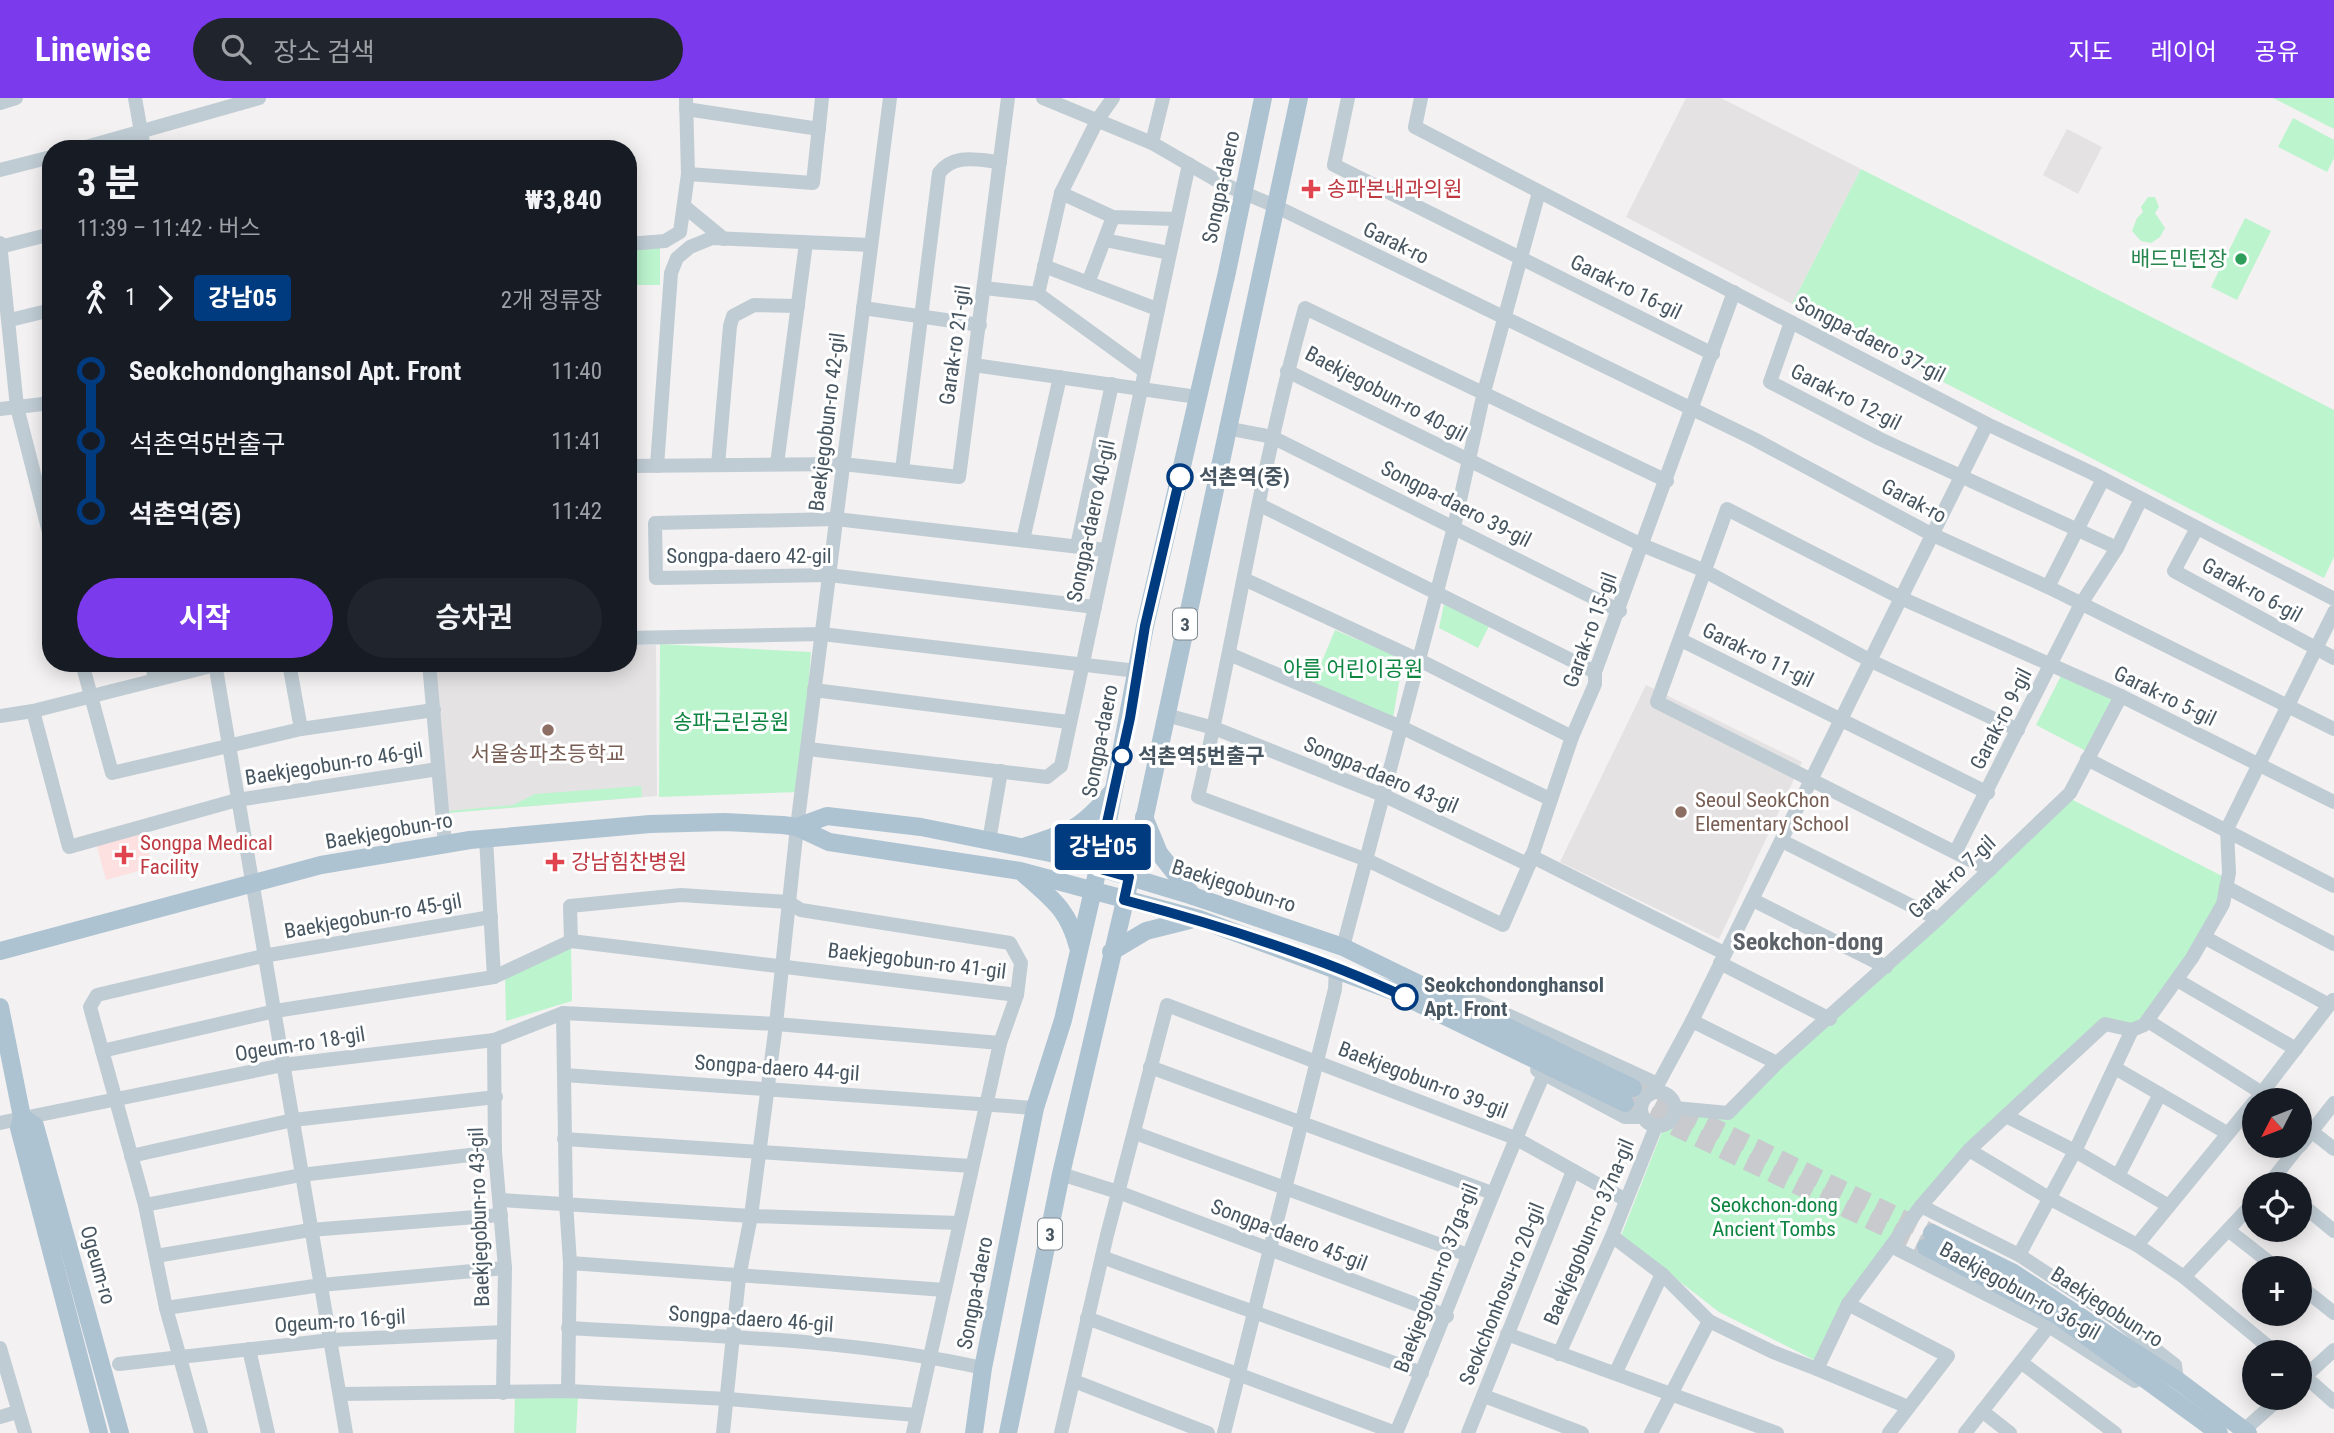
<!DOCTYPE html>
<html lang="ko">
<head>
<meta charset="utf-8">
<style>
  body { margin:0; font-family:"Roboto Condensed","Noto Sans KR",sans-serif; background:#20242c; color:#f1f3f6; height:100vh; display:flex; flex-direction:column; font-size:26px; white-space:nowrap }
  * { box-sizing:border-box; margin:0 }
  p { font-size:23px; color:#9ea1a6 }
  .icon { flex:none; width:38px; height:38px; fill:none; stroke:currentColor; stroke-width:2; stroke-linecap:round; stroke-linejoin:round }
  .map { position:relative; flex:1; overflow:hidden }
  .drawer { position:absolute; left:42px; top:42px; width:595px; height:532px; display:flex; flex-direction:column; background:#171b24; border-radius:28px; box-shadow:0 4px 18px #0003 }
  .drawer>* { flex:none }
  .badge { padding:0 14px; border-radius:5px; font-size:24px; line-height:46px }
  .needle { width:46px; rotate:228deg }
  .controls { position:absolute; left:2242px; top:990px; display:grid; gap:14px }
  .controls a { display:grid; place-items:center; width:70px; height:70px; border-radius:50%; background:#171b24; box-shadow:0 4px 18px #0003; font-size:35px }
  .map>.badge { position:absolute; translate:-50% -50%; box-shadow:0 0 0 4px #fff }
  .legs { display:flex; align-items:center; gap:10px; height:77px; padding:0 35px; font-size:23px }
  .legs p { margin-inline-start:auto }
  .headline { display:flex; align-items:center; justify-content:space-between; height:119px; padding:0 35px }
  h1 { font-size:38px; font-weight:700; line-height:52px }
  .primary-button { display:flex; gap:14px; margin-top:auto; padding:14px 35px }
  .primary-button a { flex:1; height:80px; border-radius:42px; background:#7c3aed; color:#fff; font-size:28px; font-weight:700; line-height:80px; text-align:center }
  .primary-button a+a { background:#20242c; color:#f1f3f6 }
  ul { padding:0 35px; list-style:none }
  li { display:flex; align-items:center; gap:24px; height:70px; font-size:26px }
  li i { display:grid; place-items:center; width:10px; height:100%; margin:0 9px; background:currentColor }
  li i::after { content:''; width:18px; height:18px; margin:-9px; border:5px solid; border-radius:50%; background:#171b24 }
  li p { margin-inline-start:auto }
  li:first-child i { background:linear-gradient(#0000 50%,currentColor 0) }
  li:last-child i { background:linear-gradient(currentColor 50%,#0000 0) }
  header { display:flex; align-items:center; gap:42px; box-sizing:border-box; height:98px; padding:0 35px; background:#7c3aed; color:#fff }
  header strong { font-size:33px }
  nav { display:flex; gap:38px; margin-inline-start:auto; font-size:24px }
  .search { width:490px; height:63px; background:#20242c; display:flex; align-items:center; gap:18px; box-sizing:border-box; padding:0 24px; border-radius:38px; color:#9ea1a6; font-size:26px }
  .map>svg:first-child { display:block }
  .education { fill:#e4e2e3 }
  .medical { fill:#fde1e1 }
  .green { fill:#bcf4ce }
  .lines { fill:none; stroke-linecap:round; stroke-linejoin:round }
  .major-tunnel { stroke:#c8cacd; stroke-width:18; stroke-dasharray:18 9; stroke-linecap:butt }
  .minor { stroke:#c0ccd4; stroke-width:14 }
  .major { stroke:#aec3d2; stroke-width:18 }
  .line-1-casing { stroke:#fff; stroke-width:16 }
  .line-1 { stroke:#003b80; stroke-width:10 }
  .health-dot { fill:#e0444e; stroke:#fff; stroke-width:2.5 }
  .leisure-dot { fill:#2e9e5b; stroke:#fff; stroke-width:2.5 }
  .stop-1-dot { fill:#fff; stroke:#003b80; stroke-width:3.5 }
  .education-dot { fill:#8d6e63; stroke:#fff; stroke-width:2.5 }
  .labels { text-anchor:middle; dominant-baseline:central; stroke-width:6; stroke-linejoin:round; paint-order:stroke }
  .shield { fill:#fff; stroke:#7e8990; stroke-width:2 }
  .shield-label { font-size:19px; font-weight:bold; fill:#475660 }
  .street-label { font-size:21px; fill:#475660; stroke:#fff }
  .health-label { font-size:21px; fill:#be3a42; stroke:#fff; text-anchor:start }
  .leisure-label { font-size:21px; fill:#27864d; stroke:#fff; text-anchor:end }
  .stop-label { font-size:21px; font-weight:bold; fill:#475660; stroke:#fff; text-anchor:start }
  .park-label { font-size:21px; fill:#0e8541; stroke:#fff }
  .education-label { font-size:21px; fill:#785e54; stroke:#fff }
  .quarter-label { font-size:24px; font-weight:bold; fill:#5c6267; stroke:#fff }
</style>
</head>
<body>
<header>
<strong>Linewise</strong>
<div class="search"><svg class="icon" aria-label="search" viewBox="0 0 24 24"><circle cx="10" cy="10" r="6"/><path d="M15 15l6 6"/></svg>장소 검색</div>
<nav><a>지도</a><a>레이어</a><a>공유</a></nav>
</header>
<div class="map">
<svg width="2334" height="1335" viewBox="0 0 2334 1335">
  <rect width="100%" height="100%" fill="#f3f1f1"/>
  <!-- education -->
  <g class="education">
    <path d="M1686,0H1721L1861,71L1792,206L1626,119Z"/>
    <path d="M2067,31L2102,49L2078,96L2043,77Z"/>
    <path d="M628,547H656L657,698L447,715L434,565H628Z"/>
    <path d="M1646,587L1802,664L1719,841L1560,764Z"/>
  </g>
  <!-- medical -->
  <path class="medical" d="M143,732L153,769L106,782L96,745Z"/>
  <!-- green -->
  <g class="green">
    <path d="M2273,0H2334V31Z"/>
    <path d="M2293,20L2334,42V60L2327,74L2278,49Z"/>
    <path d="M1861,71L2334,312V459L2324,480L1792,206Z"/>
    <path d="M2148,99H2155L2159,109L2155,115L2165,130L2160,139L2151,145L2141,143L2132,133L2137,120L2143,114L2141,109Z"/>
    <path d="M2245,120L2271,133L2237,202L2211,189Z"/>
    <path d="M660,148V187H628V149Z"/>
    <path d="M1444,506L1489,528L1478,550L1439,530Z"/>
    <path d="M1335,532L1403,561L1393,620L1313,585Z"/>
    <path d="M660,546L811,554L800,694L659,699Z"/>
    <path d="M2063,574L2116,601L2088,654L2036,627Z"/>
    <path d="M641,688L642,699L447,715V713L513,707L535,696Z"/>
    <path d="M2067,699L2226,780L2221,806L2145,922L2131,930L2103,923L1968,1049L1816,1263L1719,1214L1621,1138L1663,1031L1678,1024L1683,1013L1728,1019Z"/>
    <path d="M571,846L572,903L506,923L505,875Z"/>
    <path d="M515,1298L578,1300L576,1335H514Z"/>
  </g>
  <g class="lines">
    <!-- major-tunnel -->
    <g class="major-tunnel">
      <path d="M1633,990L1932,1135"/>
      <path d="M1625,1005L1926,1149"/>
    </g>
    <!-- minor -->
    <g class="minor">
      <path d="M135,0L144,51"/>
      <path d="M1043,0L1152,45L1223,86L1275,108L1754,341L1931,436L2048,489L2334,631"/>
      <path d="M1348,0L1334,67L1713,256"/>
      <path d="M1421,0L1415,29L1987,326L2092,375L2334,501"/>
      <path d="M0,5L16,0"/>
      <path d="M686,11L819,31"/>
      <path d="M1152,45L1163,0"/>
      <path d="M79,51L259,0"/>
      <path d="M0,72L51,59"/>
      <path d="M688,76L813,85L822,0"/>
      <path d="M1061,95L1113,119L1175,121"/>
      <path d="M685,109L724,141"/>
      <path d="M1105,142L1169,155"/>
      <path d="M0,145L17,309L51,442"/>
      <path d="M628,146L665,143L680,134L688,76L686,0"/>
      <path d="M0,149L51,136"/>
      <path d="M1044,168L1157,211"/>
      <path d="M1088,185L1113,119"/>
      <path d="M984,190L1038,196L1143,272"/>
      <path d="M1038,196L1061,95L1098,21L1113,0"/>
      <path d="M863,210L980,227"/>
      <path d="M10,222L51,212"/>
      <path d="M1791,224L1770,284L1880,341L2117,450"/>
      <path d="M974,267L1197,299"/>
      <path d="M1287,273L1642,447L1703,472L1871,563L2018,632"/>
      <path d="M0,311L51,305"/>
      <path d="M1226,330L1272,339L1620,513"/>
      <path d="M777,366L806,145"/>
      <path d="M718,367L730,228L733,218L754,207L798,208"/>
      <path d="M628,368L843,366L959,379L1008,0"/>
      <path d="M657,368L671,175L677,160L690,149L712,140L871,147"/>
      <path d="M902,372L939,75C954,55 977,62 1000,64"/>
      <path d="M1667,383L1305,210C1260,370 1236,536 1198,699L1367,762L1503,827L1529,767L1572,639L1595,586V574L1734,194"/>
      <path d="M1260,407L1595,574"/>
      <path d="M2197,430L2174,473L2334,560"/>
      <path d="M1023,442L1060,279"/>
      <path d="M1077,448L1112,286"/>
      <path d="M1246,482L1419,562L1572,639"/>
      <path d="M2048,489L2103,381"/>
      <path d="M1095,509L829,477L656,480L655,425L836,421L1106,452"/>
      <path d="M628,540L822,536L1137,573"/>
      <path d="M1681,542L1988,695"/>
      <path d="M1229,556L1401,629L1550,701"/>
      <path d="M82,565L112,675L301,631L434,612"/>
      <path d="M152,565L155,582"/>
      <path d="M215,565L346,1335"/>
      <path d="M289,565L301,631"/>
      <path d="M429,565L445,746"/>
      <path d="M814,592L1068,624"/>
      <path d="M33,613L69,749L237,702L438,671"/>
      <path d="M1166,617L1214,630L1385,698L1529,767"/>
      <path d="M0,618L33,613L215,567"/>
      <path d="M808,651L1047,679L1061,668L1189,66"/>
      <path d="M2087,661L2334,788"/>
      <path d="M486,740L494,879"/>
      <path d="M989,743L1001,673"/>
      <path d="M1782,743L1938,821"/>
      <path d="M1956,753L2081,506L2117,450L2141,401"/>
      <path d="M1531,758L1724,855"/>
      <path d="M1990,772L1657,604L1727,411L1901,500L2121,598L2334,704"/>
      <path d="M2226,789L2334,846"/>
      <path d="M1753,802L1886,869"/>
      <path d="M2204,839L2329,907"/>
      <path d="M571,843L570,808L681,797L788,804L801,812L1010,845L1021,865L1017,897L1000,945L913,1335"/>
      <path d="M571,843L1017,897"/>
      <path d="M1343,849L1454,429L1484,294L1539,94"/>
      <path d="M1720,865L1830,921"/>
      <path d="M2177,882L2296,951"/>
      <path d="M1433,891L1453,892L1658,986L1656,992"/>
      <path d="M563,915L566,1104L570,1165L568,1293"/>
      <path d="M1692,923L1777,965"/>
      <path d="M2148,923L2262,995"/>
      <path d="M494,942L495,1054L505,1170L503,1295"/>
      <path d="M102,953L275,913L494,879L571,843"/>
      <path d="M1150,969L1492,1095"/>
      <path d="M2115,970L2227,1035"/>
      <path d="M1537,972L1625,1019H1643"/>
      <path d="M564,977L1035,1010"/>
      <path d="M1658,986L1692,923L1987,326"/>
      <circle cx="1658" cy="1011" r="17"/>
      <path d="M2258,1000L2333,902"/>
      <path d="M1675,1010L1728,1015L1777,965L1938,821L2070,695L2121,598"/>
      <path d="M2006,1018L2075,1053L2169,1108"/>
      <path d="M0,1025L283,967L494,942L563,915L776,926L1000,945"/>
      <path d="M2311,1033L2334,1051"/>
      <path d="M1135,1035L1468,1157"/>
      <path d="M564,1041L971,1068"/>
      <path d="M2300,1048L2334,1005"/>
      <path d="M1969,1052L2049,1100L2137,1147L2184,1179L2276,1255"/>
      <path d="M131,1058L293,1022L496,999"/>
      <path d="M1061,1076L1118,1094L1447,1218"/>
      <path d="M2118,1078L2160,996"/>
      <path d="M2268,1087L2299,1048"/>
      <path d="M501,1102L751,1118L959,1125"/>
      <path d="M2300,1105L2334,1133"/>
      <path d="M145,1107L301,1077L495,1054"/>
      <path d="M1921,1108L2019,1157L2115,1220L2175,1267L2177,1282"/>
      <path d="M2228,1132L2278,1171"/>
      <path d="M1612,1138L1662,1176L1709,1223L1773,1254L1817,1271L1848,1206L1921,1108L1969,1052L2105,926L2132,932"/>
      <path d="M2137,1147L2254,1004"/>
      <path d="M1891,1148L2049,1228L2135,1283"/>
      <path d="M2019,1157L2075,1053L2132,932L2144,927L2192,860L2223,806L2229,775L2227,731L2334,514"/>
      <path d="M156,1158L310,1132L501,1117"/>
      <path d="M1102,1159L1422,1275"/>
      <path d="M570,1165L945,1192"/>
      <path d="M2184,1179L2254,1104"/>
      <path d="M2300,1188L2334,1215"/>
      <path d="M1848,1206L1948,1258L1889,1335"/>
      <path d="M166,1210L321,1187L505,1170"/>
      <path d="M1087,1220L1396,1335"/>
      <path d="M568,1230C706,1238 848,1240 983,1270"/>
      <path d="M1507,1236L1777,1335"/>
      <path d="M0,1250L25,1335"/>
      <path d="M249,1251L268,1335"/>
      <path d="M1559,1256L1612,1138L1656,1028"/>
      <path d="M2022,1265L2115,1335"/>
      <path d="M119,1266L331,1242L504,1234"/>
      <path d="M1817,1271L1908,1309"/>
      <path d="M1616,1274L1662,1176"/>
      <path d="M2300,1274L2334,1304"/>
      <path d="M1074,1283L1208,1335"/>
      <path d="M2300,1283L2334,1252"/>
      <path d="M340,1296L568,1293L728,1301L916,1317"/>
      <path d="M1484,1298L1582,1335"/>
      <path d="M1982,1313L2010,1335"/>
      <path d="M0,1319L17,1314"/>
      <path d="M2244,1332L2280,1300"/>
      <path d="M201,1335L166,1210L145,1107L90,909L97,897L263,858L491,819"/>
      <path d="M723,1335L739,1179L751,1118L776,926L797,729L890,0"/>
      <path d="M1061,1335L1107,1137L1167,907L1515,1040L1626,1102"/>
      <path d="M1224,1335L1335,891L1336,871"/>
      <path d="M1396,1335C1447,1216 1491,1094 1544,976"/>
      <path d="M1468,1335L1573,1073"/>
      <path d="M1651,1335L1709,1223"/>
      <path d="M1965,1335L2049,1228"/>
    </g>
    <!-- major -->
    <g class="major">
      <path d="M1144,719L1159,755L1193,798"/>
      <path d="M797,729L827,718L921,729L1050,755L1193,798L1343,849L1633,990"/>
      <path d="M1026,748C1071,734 1082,730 1112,694"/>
      <path d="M1024,776C1052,801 1068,811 1078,849"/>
      <path d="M0,853L321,767L470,742L650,726L725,724L783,727L797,729L829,744L1020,773L1199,821L1393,893L1625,1005"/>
      <path d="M1111,854L1146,833L1190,822"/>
      <path d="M0,909L22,1019L19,1030L99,1335"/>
      <path d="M22,1019L35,1028L120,1335"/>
      <path d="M1932,1135L2012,1174L2177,1282L2248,1335"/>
      <path d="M1926,1149L2057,1217L2219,1335"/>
      <path d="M974,1335L983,1270L1035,1010L1063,922L1103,749L1145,528L1227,174L1263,0"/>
      <path d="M1008,1335L1061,1076L1146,713L1299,0"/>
    </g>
  </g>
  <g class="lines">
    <defs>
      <path id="line-1" d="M1180,379L1145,528L1130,620L1097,770L1129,779L1124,802C1219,827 1315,857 1405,899"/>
    </defs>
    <!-- line-1 casing -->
    <use href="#line-1" class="line-1-casing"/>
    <!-- line-1 -->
    <use href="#line-1" class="line-1"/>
  </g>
  <!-- markers -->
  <g class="health-dot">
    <path d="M1307.5 80.5h7v7h7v7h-7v7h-7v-7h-7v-7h7z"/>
    <path d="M120.5 746.5h7v7h7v7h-7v7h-7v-7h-7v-7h7z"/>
    <path d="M551.5 753.5h7v7h7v7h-7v7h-7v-7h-7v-7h7z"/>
  </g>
  <circle class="leisure-dot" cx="2241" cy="161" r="7"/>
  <g class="stop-1-dot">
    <circle cx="1180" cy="379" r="12"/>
    <circle cx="1122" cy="658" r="9"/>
    <circle cx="1405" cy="899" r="12"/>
  </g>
  <g class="education-dot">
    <circle cx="548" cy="632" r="7"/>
    <circle cx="1681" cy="714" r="7"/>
  </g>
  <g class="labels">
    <!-- shield labels -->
    <g class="shield">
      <rect x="1173" y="510.5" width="24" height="31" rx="5"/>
      <rect x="1038" y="1120.5" width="24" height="31" rx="5"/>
    </g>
    <g class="shield-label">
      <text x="1185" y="526">3</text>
      <text x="1050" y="1136">3</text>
    </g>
    <!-- street labels -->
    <g class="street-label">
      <text transform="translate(1221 89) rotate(-78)">Songpa-daero</text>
      <text transform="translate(1396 145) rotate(26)">Garak-ro</text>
      <text transform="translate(1626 189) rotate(26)">Garak-ro 16-gil</text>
      <text transform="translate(1870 241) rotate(27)">Songpa-daero 37-gil</text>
      <text transform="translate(955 247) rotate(-82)">Garak-ro 21-gil</text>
      <text transform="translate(1386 296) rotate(28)">Baekjegobun-ro 40-gil</text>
      <text transform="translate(1846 299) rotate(27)">Garak-ro 12-gil</text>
      <text transform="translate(827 324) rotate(-83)">Baekjegobun-ro 42-gil</text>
      <text transform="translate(1914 403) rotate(28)">Garak-ro</text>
      <text transform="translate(1456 406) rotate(27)">Songpa-daero 39-gil</text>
      <text transform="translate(1091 423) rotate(-78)">Songpa-daero 40-gil</text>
      <text x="749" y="458">Songpa-daero 42-gil</text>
      <text transform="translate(2252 492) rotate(29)">Garak-ro 6-gil</text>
      <text transform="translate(1590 532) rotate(-70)">Garak-ro 15-gil</text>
      <text transform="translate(1758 557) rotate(26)">Garak-ro 11-gil</text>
      <text transform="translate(2165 598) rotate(26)">Garak-ro 5-gil</text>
      <text transform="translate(2001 621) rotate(-63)">Garak-ro 9-gil</text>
      <text transform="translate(1100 643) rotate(-79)">Songpa-daero</text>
      <text transform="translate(334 666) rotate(-9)">Baekjegobun-ro 46-gil</text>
      <text transform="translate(1381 677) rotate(23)">Songpa-daero 43-gil</text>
      <text transform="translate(389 733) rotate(-10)">Baekjegobun-ro</text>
      <text transform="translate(1952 779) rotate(-43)">Garak-ro 7-gil</text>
      <text transform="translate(1234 788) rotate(18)">Baekjegobun-ro</text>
      <text transform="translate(373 818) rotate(-10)">Baekjegobun-ro 45-gil</text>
      <text transform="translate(917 863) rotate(7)">Baekjegobun-ro 41-gil</text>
      <text transform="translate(300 946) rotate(-9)">Ogeum-ro 18-gil</text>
      <text transform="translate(777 970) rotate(4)">Songpa-daero 44-gil</text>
      <text transform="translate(1423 982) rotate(21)">Baekjegobun-ro 39-gil</text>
      <text transform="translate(479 1119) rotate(-92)">Baekjegobun-ro 43-gil</text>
      <text transform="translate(1589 1134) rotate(-67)">Baekjegobun-ro 37na-gil</text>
      <text transform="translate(1289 1137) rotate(21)">Songpa-daero 45-gil</text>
      <text transform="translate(98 1167) rotate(74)">Ogeum-ro</text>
      <text transform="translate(1436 1180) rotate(-69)">Baekjegobun-ro 37ga-gil</text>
      <text transform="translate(2020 1193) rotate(29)">Baekjegobun-ro 36-gil</text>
      <text transform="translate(975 1195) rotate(-79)">Songpa-daero</text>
      <text transform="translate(1502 1196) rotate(-68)">Seokchonhosu-ro 20-gil</text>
      <text transform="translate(2107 1209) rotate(33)">Baekjegobun-ro</text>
      <text transform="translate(751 1221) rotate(4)">Songpa-daero 46-gil</text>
      <text transform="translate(340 1223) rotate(-4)">Ogeum-ro 16-gil</text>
    </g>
    <!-- health labels -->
    <g class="health-label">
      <text x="1327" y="91">송파본내과의원</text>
      <text x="140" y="745">Songpa Medical<tspan x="140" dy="24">Facility</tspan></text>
      <text x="571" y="764">강남힘찬병원</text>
    </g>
    <!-- leisure labels -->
    <g class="leisure-label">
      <text x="2227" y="161">배드민턴장</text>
    </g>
    <!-- stop labels -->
    <g class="stop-label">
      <text x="1199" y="379">석촌역(중)</text>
      <text x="1138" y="658">석촌역5번출구</text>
      <text x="1424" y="887">Seokchondonghansol<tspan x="1424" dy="24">Apt. Front</tspan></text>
    </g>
    <!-- park labels -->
    <g class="park-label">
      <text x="1353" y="571">아름 어린이공원</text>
      <text x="731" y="624">송파근린공원</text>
      <text x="1774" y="1107">Seokchon-dong<tspan x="1774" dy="24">Ancient Tombs</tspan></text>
    </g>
    <!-- education labels -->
    <g class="education-label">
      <text x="548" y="656">서울송파초등학교</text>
      <text x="1695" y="702" text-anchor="start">Seoul SeokChon<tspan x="1695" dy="24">Elementary School</tspan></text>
    </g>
    <!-- quarter labels -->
    <g class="quarter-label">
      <text x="1808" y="844">Seokchon-dong</text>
    </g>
  </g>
</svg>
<div class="controls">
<a><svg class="needle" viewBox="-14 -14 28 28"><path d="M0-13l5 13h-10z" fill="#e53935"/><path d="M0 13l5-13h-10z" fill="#9ea1a6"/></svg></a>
<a><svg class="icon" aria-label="locate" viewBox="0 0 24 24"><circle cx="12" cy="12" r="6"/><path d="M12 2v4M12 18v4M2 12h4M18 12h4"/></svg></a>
<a>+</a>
<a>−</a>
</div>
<b class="badge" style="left:1103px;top:749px;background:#003b80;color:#fff">강남05</b>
<section class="drawer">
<div class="headline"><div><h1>3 분</h1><p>11:39 – 11:42 · 버스</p></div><b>₩3,840</b></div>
<div class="legs"><svg class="icon" aria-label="walk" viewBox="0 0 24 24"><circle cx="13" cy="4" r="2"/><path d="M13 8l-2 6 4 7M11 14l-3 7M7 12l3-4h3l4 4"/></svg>1<svg class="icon" aria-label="forward" viewBox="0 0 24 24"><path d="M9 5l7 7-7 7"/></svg><b class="badge" style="background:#003b80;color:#fff">강남05</b><p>2개 정류장</p></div>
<ul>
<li><i style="color:#003b80"></i><b>Seokchondonghansol Apt. Front</b><p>11:40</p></li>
<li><i style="color:#003b80"></i><span>석촌역5번출구</span><p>11:41</p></li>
<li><i style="color:#003b80"></i><b>석촌역(중)</b><p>11:42</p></li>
</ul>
<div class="primary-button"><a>시작</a><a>승차권</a></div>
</section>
</div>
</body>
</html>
